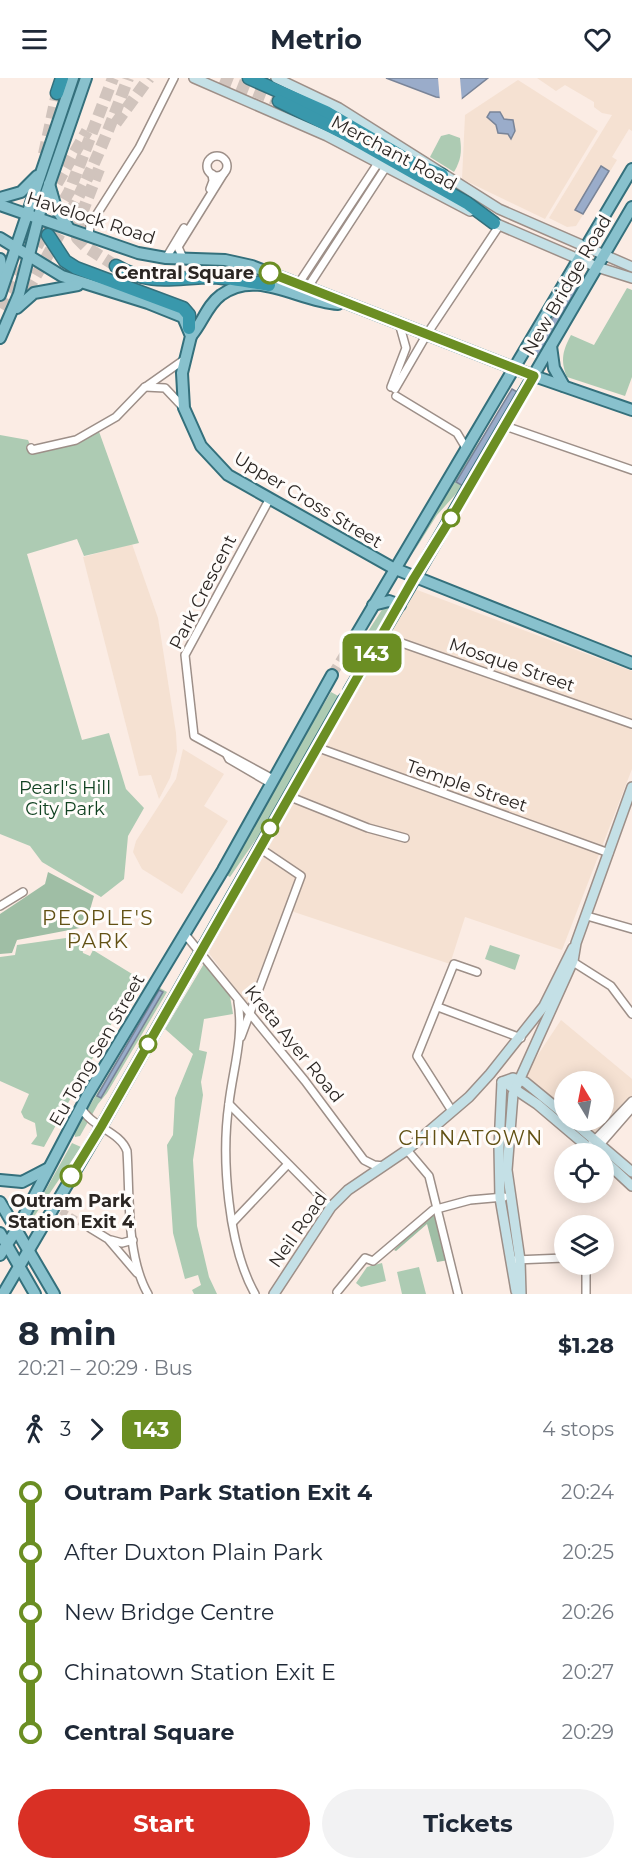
<!DOCTYPE html>
<html lang="en">
<head>
<meta charset="utf-8">
<style>
  body { margin:0; font-family:Montserrat,sans-serif; background:#f2f2f3; color:#1f2937; height:100vh; display:flex; flex-direction:column; font-size:22px; white-space:nowrap }
  * { box-sizing:border-box; margin:0 }
  p { font-size:20px; color:#747a83 }
  .icon { flex:none; width:33px; height:33px; fill:none; stroke:currentColor; stroke-width:2; stroke-linecap:round; stroke-linejoin:round }
  .map { position:relative; height:1216px; overflow:hidden }
  .drawer { display:flex; flex-direction:column; background:#fff; flex:1 }
  .drawer>* { flex:none }
  .badge { padding:0 12px; border-radius:9px; font-size:21px; line-height:39px }
  .needle { width:39px; rotate:350deg }
  .controls { position:absolute; left:554px; top:993px; display:grid; gap:12px }
  .controls a { display:grid; place-items:center; width:60px; height:60px; border-radius:50%; background:#fff; box-shadow:0 3px 15px #0003; font-size:30px }
  .map>.badge { position:absolute; translate:-50% -50%; box-shadow:0 0 0 3px #fff }
  .legs { display:flex; align-items:center; gap:9px; height:66px; padding:0 18px; font-size:20px }
  .legs p { margin-inline-start:auto }
  .head { display:flex; align-items:center; justify-content:space-between; height:102px; padding:0 18px }
  h1 { font-size:33px; font-weight:700; line-height:45px }
  .cta { display:flex; gap:12px; margin-top:auto; padding:12px 18px }
  .cta a { flex:1; height:69px; border-radius:36px; background:#d93025; color:#fff; font-size:24px; font-weight:700; line-height:69px; text-align:center }
  .cta a+a { background:#f2f2f3; color:#1f2937 }
  ul { padding:0 18px; list-style:none }
  li { display:flex; align-items:center; gap:21px; height:60px; font-size:22px }
  li i { display:grid; place-items:center; width:9px; height:100%; margin:0 8px; background:currentColor }
  li i::after { content:''; width:15px; height:15px; margin:-8px; border:4px solid; border-radius:50%; background:#fff }
  li p { margin-inline-start:auto }
  li:first-child i { background:linear-gradient(#0000 50%,currentColor 0) }
  li:last-child i { background:linear-gradient(currentColor 50%,#0000 0) }
  header { display:flex; justify-content:space-between; align-items:center; height:78px; padding:0 18px; background:#fff; font-size:27px; font-weight:700 }
  .map>svg:first-child { display:block }
  .commercial { fill:#f5e1d2 }
  .green { fill:#adcbb3 }
  .forest { fill:#9fbea5 }
  .water { fill:#9aacca; stroke:#798498; stroke-width:1.5 }
  .pier { fill:#fbece4 }
  .lines { fill:none; stroke-linecap:round; stroke-linejoin:round }
  .street-tunnel { stroke:#d1c4bd; stroke-width:7; stroke-dasharray:7 3.5; stroke-linecap:butt }
  .primary-tunnel { stroke:#d1c4bd; stroke-width:10; stroke-dasharray:10 5; stroke-linecap:butt }
  .highway-tunnel { stroke:#d1c4bd; stroke-width:12; stroke-dasharray:12 6; stroke-linecap:butt }
  .street-casing { stroke:#9d8f88; stroke-width:10 }
  .secondary-casing { stroke:#9d8f88; stroke-width:12 }
  .primary-casing { stroke:#34707c; stroke-width:14 }
  .highway-casing { stroke:#34707c; stroke-width:15 }
  .street { stroke:#fff; stroke-width:7 }
  .secondary { stroke:#c4e0e6; stroke-width:9 }
  .primary { stroke:#88c1cd; stroke-width:10 }
  .highway { stroke:#3998ac; stroke-width:12 }
  .line-1-casing { stroke:#fff; stroke-width:14 }
  .line-1 { stroke:#6b8e23; stroke-width:9 }
  .stop-1-dot { fill:#fff; stroke:#6b8e23; stroke-width:3 }
  .labels { text-anchor:middle; dominant-baseline:central; stroke-width:6; stroke-linejoin:round; paint-order:stroke }
  .street-label { font-size:18px; fill:#2b2623; stroke:#fffcfa }
  .stop-label { font-size:18px; font-weight:bold; fill:#2b2623; stroke:#fffcfa; text-anchor:end }
  .park-label { font-size:18px; fill:#104221; stroke:#fffcfa }
  .neighbourhood-label { font-size:20px; letter-spacing:1.5px; fill:#625114; stroke:#fffcfa }
</style>
</head>
<body>
<header><svg class="icon" aria-label="menu" viewBox="0 0 24 24"><path d="M4 6h16M4 12h16M4 18h16"/></svg>Metrio<svg class="icon" aria-label="heart" viewBox="0 0 24 24"><path d="M12 20l-8-8c-3-5 5-10 8-4 3-6 11-1 8 4z"/></svg></header>
<div class="map">
<svg width="632" height="1216" viewBox="0 0 632 1216">
  <rect width="100%" height="100%" fill="#fbece4"/>
  <!-- commercial -->
  <g class="commercial">
    <path d="M537,0H632V53L629,51L612,79L617,82L576,148L567,149L549,140L612,37L602,35L594,29V24L565,7L556,13Z"/>
    <path d="M518,2L598,53L545,141L462,101L465,37Z"/>
    <path d="M132,466L158,540L176,655L177,673L170,700L159,721L151,697L139,698L83,479Z"/>
    <path d="M412,510L632,593V691L562,872L465,839L450,886L285,831L247,926L208,874Z"/>
    <path d="M183,671L224,696L204,728L228,743L182,816L142,791L133,774L136,763L176,701Z"/>
    <path d="M561,942L632,1001V1018L595,1059L575,1043L603,1042V1004H564V1034L522,1001Z"/>
  </g>
  <!-- green -->
  <g class="green">
    <path d="M449,56L460,60C462,74 461,82 454,94L430,79L441,58Z"/>
    <path d="M627,210L632,212V299L625,318L567,299C560,282 563,272 571,257L594,267Z"/>
    <path d="M97,348L139,465L84,478L77,461L27,476L82,662L109,655L126,711L144,730L128,758L124,801L101,819L42,784L30,768L0,756V357L28,362L31,369L73,360Z"/>
    <path d="M486,354L457,403L463,408L437,437L413,475L458,395Z"/>
    <path d="M385,527L390,528L391,531L364,576L356,572Z"/>
    <path d="M331,614L340,619L259,757L230,799L223,795Z"/>
    <path d="M80,858L83,875L90,878L93,872L137,899L44,1069L31,1066L37,1058L35,1045L24,1040L21,1034L29,1016L0,1003V879L15,877L17,867Z"/>
    <path d="M490,867L520,877L515,892L485,881Z"/>
    <path d="M205,884L230,918L233,936L204,941L199,972L207,974L201,1004L203,1017L193,1082L197,1148L209,1199L217,1216H194L192,1212L201,1207L198,1197L185,1201L173,1155L167,1067L173,1057L175,1020L193,976L165,951Z"/>
    <path d="M160,910L167,914L107,1015L98,1026L80,1058L75,1059L74,1054Z"/>
    <path d="M72,1065L81,1069L31,1143L30,1140Z"/>
    <path d="M382,1185L386,1203L361,1209L356,1205L367,1189Z"/>
    <path d="M419,1189L426,1216H402L397,1194Z"/>
  </g>
  <!-- forest -->
  <g class="forest">
    <path d="M48,794L94,818L85,849L17,862L12,875L0,876V836L45,806Z"/>
    <path d="M434,1137L438,1140L449,1182L437,1184L427,1146L396,1173L394,1172L429,1138Z"/>
  </g>
  <!-- water -->
  <g class="water">
    <path d="M386,0H488L460,22L436,19Z"/>
    <path d="M490,34H500L504,41L513,42L515,53L511,61L508,56L498,55L496,47L487,39Z"/>
    <path d="M601,88L609,93L583,136L575,132Z"/>
    <path d="M577,199L584,203L539,279L532,275Z"/>
    <path d="M512,311L519,315L463,408L456,404Z"/>
    <path d="M159,912L163,914L101,1020L97,1018Z"/>
  </g>
  <!-- pier -->
  <path class="pier" d="M438,0H460L462,24L440,23Z"/>
  <g class="lines">
    <!-- street-tunnel -->
    <path class="street-tunnel" d="M61,1133L90,1150"/>
    <!-- primary-tunnel -->
    <path class="primary-tunnel" d="M332,597L349,569"/>
    <!-- highway-tunnel -->
    <g class="highway-tunnel">
      <path d="M221,0L279,23"/>
      <path d="M62,39L82,5"/>
      <path d="M116,45L149,0"/>
      <path d="M44,76L57,15"/>
      <path d="M99,91L80,140L77,160L86,169L116,188"/>
      <path d="M48,121L87,53"/>
      <path d="M17,181L28,154L38,111"/>
      <path d="M17,228C63,157 100,79 128,0"/>
      <path d="M0,230L69,114L113,0"/>
    </g>
    <defs>
      <g id="street">
        <circle cx="217" cy="88" r="10"/>
        <path d="M210,111L213,103L212,96"/>
        <path d="M89,158L90,147L139,70L174,0"/>
        <path d="M166,180L184,150"/>
        <path d="M183,180L178,169L224,95"/>
        <path d="M299,205L378,85"/>
        <path d="M308,209L386,89"/>
        <path d="M145,309L165,310L182,328"/>
        <path d="M391,309L406,270L399,245"/>
        <path d="M395,311L427,256L499,148"/>
        <path d="M396,318L457,355L466,370"/>
        <path d="M505,348L632,392"/>
        <path d="M31,370L32,372L76,362L116,339L144,310L185,281"/>
        <path d="M269,422L185,577L194,658L273,701"/>
        <path d="M382,558L632,646"/>
        <path d="M316,669L609,775"/>
        <path d="M227,677L229,681L270,705"/>
        <path d="M294,712L293,720L368,750L405,760"/>
        <path d="M0,828L23,814"/>
        <path d="M587,838L632,851"/>
        <path d="M184,855L305,1003L364,1082L374,1087L384,1088"/>
        <path d="M570,882L611,908L632,936"/>
        <path d="M238,924C244,959 233,991 229,1025C221,1080 228,1168 255,1216"/>
        <path d="M438,929L521,960"/>
        <path d="M241,959L301,798L258,769"/>
        <path d="M229,1026L331,1129"/>
        <path d="M81,1029C90,1049 120,1053 127,1073C130,1116 126,1178 148,1216"/>
        <path d="M452,1033L417,978L454,886L477,894"/>
        <path d="M592,1065L632,1023"/>
        <path d="M598,1069L632,1030"/>
        <path d="M407,1072L429,1098L458,1216"/>
        <path d="M233,1144L287,1087"/>
        <path d="M90,1150L108,1161L137,1195"/>
        <path d="M111,1162L122,1165L133,1162"/>
        <path d="M515,1182L564,1180"/>
        <path d="M337,1214L365,1180L373,1183L433,1132L470,1122L504,1119"/>
        <path d="M586,1216V1186"/>
      </g>
      <g id="secondary">
        <path d="M194,0L327,58L470,133"/>
        <path d="M276,0L339,30L499,131L632,189"/>
        <path d="M490,143L597,189L632,200"/>
        <path d="M502,1004L499,1069L500,1120L516,1213"/>
        <path d="M502,1004L513,1000L525,1004L564,1036"/>
        <path d="M510,1008L537,1026L596,1076"/>
        <path d="M571,1042L632,1094"/>
        <path d="M603,1081L632,1108"/>
        <path d="M274,1216L331,1129L348,1112L407,1072L469,1019L490,996L544,928L573,870"/>
        <path d="M521,1216L520,1182L507,1092L513,1016L573,883L576,865L632,709"/>
      </g>
      <g id="primary">
        <path d="M49,106L56,130L68,149"/>
        <path d="M0,120L21,114L37,98"/>
        <path d="M0,127L138,175L166,180L225,182L252,188L534,298L632,332"/>
        <path d="M0,160L62,198L148,225L183,239L191,258L182,295L184,330L201,368L228,397L393,490L632,585"/>
        <path d="M0,181L3,201"/>
        <path d="M0,217L73,0"/>
        <path d="M17,230L34,215L78,207"/>
        <path d="M191,258C202,246 207,227 221,217C257,190 299,224 338,226"/>
        <path d="M0,260L19,216L41,130L86,0"/>
        <path d="M551,268L554,290L564,308"/>
        <path d="M373,527L389,523L400,527"/>
        <path d="M349,569L632,91"/>
        <path d="M349,613L632,129"/>
        <path d="M0,1102L22,1104L47,1091"/>
        <path d="M0,1124L54,1216"/>
        <path d="M0,1155L35,1216"/>
        <path d="M0,1177L17,1151L87,1018L223,792L332,597"/>
        <path d="M3,1216L101,1049L344,621"/>
      </g>
      <g id="highway">
        <path d="M249,0L326,34L415,86L442,97"/>
        <path d="M57,15L62,0"/>
        <path d="M279,23L347,57L467,125L494,145"/>
        <path d="M48,157L65,183L76,190L183,230L189,237V250"/>
        <path d="M116,188C152,209 175,199 213,199C231,200 251,204 269,207"/>
      </g>
    </defs>
    <!-- street casing -->
    <use href="#street" class="street-casing"/>
    <!-- secondary casing -->
    <use href="#secondary" class="secondary-casing"/>
    <!-- primary casing -->
    <use href="#primary" class="primary-casing"/>
    <!-- highway casing -->
    <use href="#highway" class="highway-casing"/>
    <!-- street -->
    <use href="#street" class="street"/>
    <!-- secondary -->
    <use href="#secondary" class="secondary"/>
    <!-- primary -->
    <use href="#primary" class="primary"/>
    <!-- highway -->
    <use href="#highway" class="highway"/>
  </g>
  <g class="lines">
    <defs>
      <path id="line-1" d="M71,1098L101,1049L414,500L453,437L534,298L270,195"/>
    </defs>
    <!-- line-1 casing -->
    <use href="#line-1" class="line-1-casing"/>
    <!-- line-1 -->
    <use href="#line-1" class="line-1"/>
  </g>
  <!-- markers -->
  <g class="stop-1-dot">
    <circle cx="270" cy="195" r="10"/>
    <circle cx="451" cy="440" r="8"/>
    <circle cx="270" cy="750" r="8"/>
    <circle cx="148" cy="966" r="8"/>
    <circle cx="71" cy="1098" r="10"/>
  </g>
  <g class="labels">
    <!-- street labels -->
    <g class="street-label">
      <text transform="translate(394 75) rotate(28)">Merchant Road</text>
      <text transform="translate(91 140) rotate(18)">Havelock Road</text>
      <text transform="translate(567 207) rotate(-60)">New Bridge Road</text>
      <text transform="translate(308 422) rotate(31)">Upper Cross Street</text>
      <text transform="translate(203 514) rotate(-63)">Park Crescent</text>
      <text transform="translate(512 587) rotate(19)">Mosque Street</text>
      <text transform="translate(467 708) rotate(19)">Temple Street</text>
      <text transform="translate(294 966) rotate(51)">Kreta Ayer Road</text>
      <text transform="translate(97 972) rotate(-60)">Eu Tong Sen Street</text>
      <text transform="translate(298 1152) rotate(-55)">Neil Road</text>
    </g>
    <!-- stop labels -->
    <g class="stop-label">
      <text x="254" y="195">Central Square</text>
      <text x="71" y="1123" text-anchor="middle">Outram Park<tspan x="71" dy="21">Station Exit 4</tspan></text>
    </g>
    <!-- park labels -->
    <g class="park-label">
      <text x="65" y="710">Pearl's Hill<tspan x="65" dy="21">City Park</tspan></text>
    </g>
    <!-- neighbourhood labels -->
    <g class="neighbourhood-label">
      <text x="98" y="840">PEOPLE'S<tspan x="98" dy="23">PARK</tspan></text>
      <text x="471" y="1060">CHINATOWN</text>
    </g>
  </g>
</svg>
<div class="controls">
<a><svg class="needle" viewBox="-14 -14 28 28"><path d="M0-13l5 13h-10z" fill="#e53935"/><path d="M0 13l5-13h-10z" fill="#747a83"/></svg></a>
<a><svg class="icon" aria-label="locate" viewBox="0 0 24 24"><circle cx="12" cy="12" r="6"/><path d="M12 2v4M12 18v4M2 12h4M18 12h4"/></svg></a>
<a><svg class="icon" aria-label="layers" viewBox="0 0 24 24"><path d="M12 4l9 5-9 5-9-5zM3 14l9 5 9-5"/></svg></a>
</div>
<b class="badge" style="left:372px;top:575px;background:#6b8e23;color:#fff">143</b>
</div>
<section class="drawer">
<div class="head"><div><h1>8 min</h1><p>20:21 – 20:29 · Bus</p></div><b>$1.28</b></div>
<div class="legs"><svg class="icon" aria-label="walk" viewBox="0 0 24 24"><circle cx="13" cy="4" r="2"/><path d="M13 8l-2 6 4 7M11 14l-3 7M7 12l3-4h3l4 4"/></svg>3<svg class="icon" aria-label="forward" viewBox="0 0 24 24"><path d="M9 5l7 7-7 7"/></svg><b class="badge" style="background:#6b8e23;color:#fff">143</b><p>4 stops</p></div>
<ul>
<li><i style="color:#6b8e23"></i><b>Outram Park Station Exit 4</b><p>20:24</p></li>
<li><i style="color:#6b8e23"></i><span>After Duxton Plain Park</span><p>20:25</p></li>
<li><i style="color:#6b8e23"></i><span>New Bridge Centre</span><p>20:26</p></li>
<li><i style="color:#6b8e23"></i><span>Chinatown Station Exit E</span><p>20:27</p></li>
<li><i style="color:#6b8e23"></i><b>Central Square</b><p>20:29</p></li>
</ul>
<div class="cta"><a>Start</a><a>Tickets</a></div>
</section>
</body>
</html>
